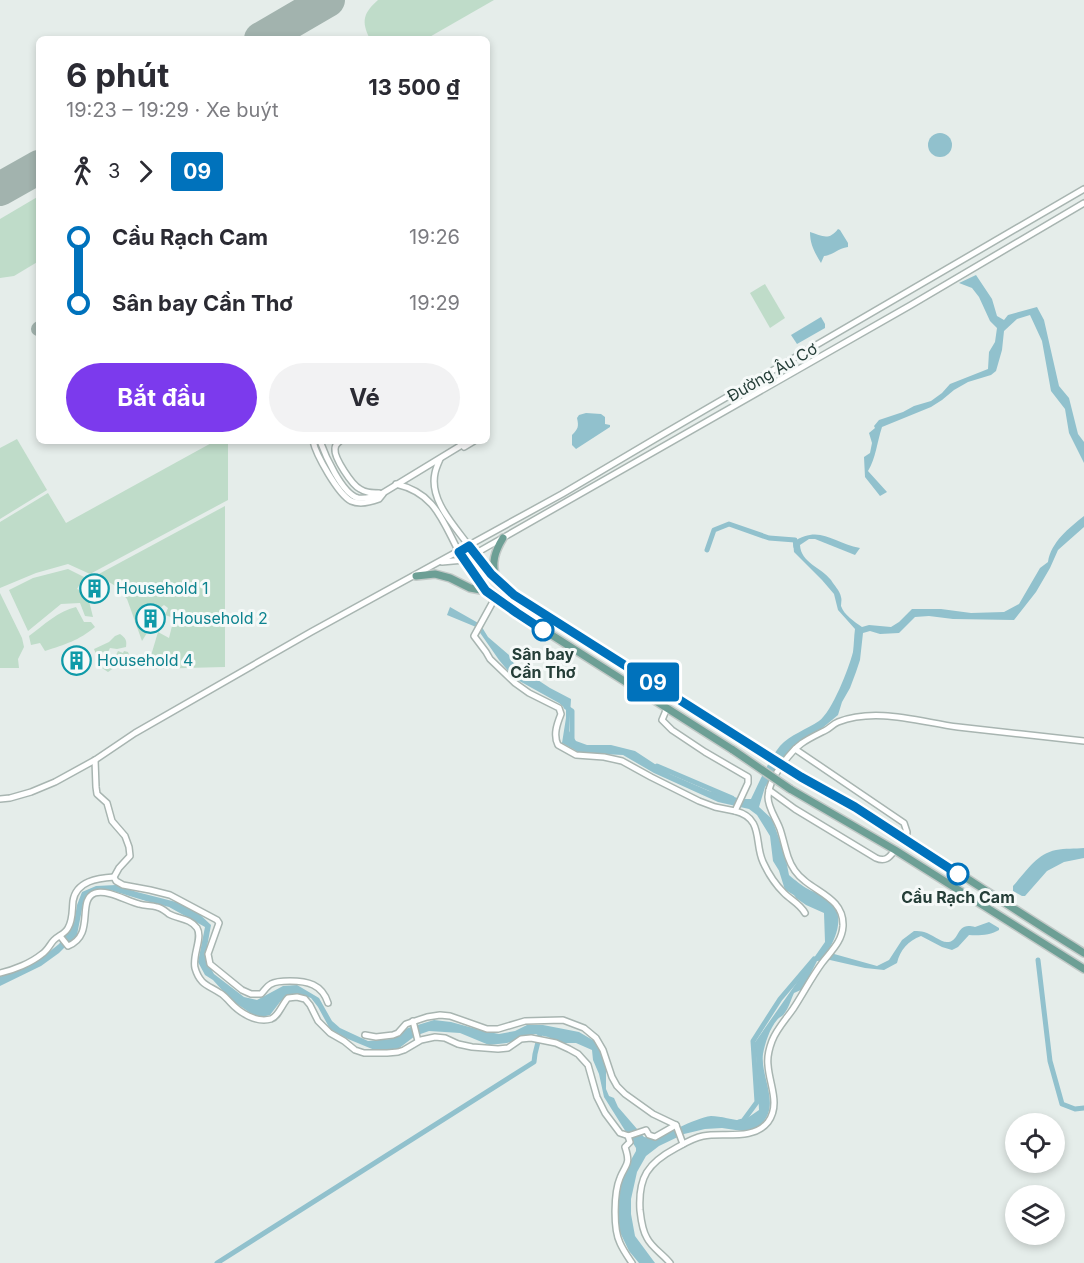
<!DOCTYPE html>
<html lang="vi">
<head>
<meta charset="utf-8">
<style>
  body { margin:0; font-family:Inter,sans-serif; background:#f2f2f3; color:#2b2b33; height:100vh; display:flex; flex-direction:column; font-size:22px; white-space:nowrap }
  * { box-sizing:border-box; margin:0 }
  p { font-size:20px; color:#7c7c81 }
  .icon { flex:none; width:33px; height:33px; fill:none; stroke:currentColor; stroke-width:2; stroke-linecap:round; stroke-linejoin:round }
  .map { position:relative; flex:1; overflow:hidden }
  .side { position:absolute; left:36px; top:36px; width:454px; height:408px; display:flex; flex-direction:column; background:#fff; border-radius:9px; box-shadow:0 3px 9px #0003 }
  .side>* { flex:none }
  .badge { padding:0 12px; border-radius:4px; font-size:21px; line-height:39px }
  .controls { position:absolute; left:1005px; top:1113px; display:grid; gap:12px }
  .controls a { display:grid; place-items:center; width:60px; height:60px; border-radius:50%; background:#fff; box-shadow:0 3px 9px #0003; font-size:30px }
  .map>.badge { position:absolute; translate:-50% -50%; box-shadow:0 0 0 3px #fff }
  .legs { display:flex; align-items:center; gap:9px; height:66px; padding:0 30px; font-size:20px }
  .legs p { margin-inline-start:auto }
  .head { display:flex; align-items:center; justify-content:space-between; height:102px; padding:0 30px }
  h1 { font-size:33px; font-weight:700; line-height:45px }
  .primary-button { display:flex; gap:12px; margin-top:auto; padding:12px 30px }
  .primary-button a { flex:1; height:69px; border-radius:36px; background:#7c3aed; color:#fff; font-size:24px; font-weight:700; line-height:69px; text-align:center }
  .primary-button a+a { background:#f2f2f3; color:#2b2b33 }
  ul { padding:0 30px; list-style:none }
  li { display:flex; align-items:center; gap:21px; height:66px; font-size:22px }
  li i { display:grid; place-items:center; width:9px; height:100%; margin:0 8px; background:currentColor }
  li i::after { content:''; width:15px; height:15px; margin:-8px; border:4px solid; border-radius:50%; background:#fff }
  li p { margin-inline-start:auto }
  li:first-child i { background:linear-gradient(#0000 50%,currentColor 0) }
  li:last-child i { background:linear-gradient(currentColor 50%,#0000 0) }
  .map>svg:first-child { display:block }
  .green { fill:#bfdcc9 }
  .water { fill:#91c1cd }
  .lines { fill:none; stroke-linecap:round; stroke-linejoin:round }
  .canal { stroke:#91c1cd; stroke-width:5 }
  .taxiway { stroke:#a2b3ae; stroke-width:14 }
  .runway { stroke:#a2b3ae; stroke-width:34 }
  .minor-casing { stroke:#a8b5b1; stroke-width:8 }
  .major-casing { stroke:#c2c9c7; stroke-width:10 }
  .minor { stroke:#fff; stroke-width:5 }
  .major { stroke:#6d9f95; stroke-width:7 }
  .major-bridge-casing { stroke:#c2c9c7; stroke-width:10; stroke-linecap:butt }
  .major-bridge { stroke:#6d9f95; stroke-width:7 }
  .line-1-casing { stroke:#fff; stroke-width:14 }
  .line-1 { stroke:#0072bc; stroke-width:9 }
  .stop-1-dot { fill:#fff; stroke:#0072bc; stroke-width:3 }
  .labels { text-anchor:middle; dominant-baseline:central; stroke-width:6; stroke-linejoin:round; paint-order:stroke }
  .street-label { font-size:16px; fill:#253e38; stroke:#f5f9f8 }
  .culture-label { font-size:16px; fill:#0d838f; stroke:#f5f9f8; text-anchor:start }
  .stop-label { font-size:16px; font-weight:bold; fill:#253e38; stroke:#f5f9f8 }
</style>
</head>
<body>
<div class="map">
<svg width="1084" height="1263" viewBox="0 0 1084 1263">
  <rect width="100%" height="100%" fill="#e5edea"/>
  <!-- green -->
  <g class="green">
    <path d="M378,0H494L426,39H370C361,22 363,13 378,0Z"/>
    <path d="M39,196V261L14,276L0,278V219Z"/>
    <path d="M765,284L785,318L770,328L750,293Z"/>
    <path d="M17,439L47,490L0,519V448Z"/>
    <path d="M215,441H228V500L90,574L68,564L36,573L0,588V522L48,493L66,523Z"/>
    <path d="M225,506V667L147,669L158,632L169,638L174,618L165,615L168,608L164,605L157,610L148,607L142,622L150,628L142,641L127,599L114,585L97,575Z"/>
    <path d="M68,569L84,577L77,589L87,593L93,617L85,616L80,603L61,604L28,631L9,590L33,578Z"/>
    <path d="M0,593L22,638L24,647L18,659L19,668H0Z"/>
    <path d="M76,607L84,622H91L95,627C78,641 66,644 45,651L40,643L31,645L29,636C44,625 58,611 76,607Z"/>
    <path d="M120,634C126,638 127,641 126,647L117,649L110,648L106,656L114,659L118,651L123,653L124,651L128,652L130,657L108,672L99,666L105,656L98,659L94,649L109,642L115,636Z"/>
  </g>
  <!-- water -->
  <g class="water">
    <circle cx="940" cy="145" r="12"/>
    <path d="M838,229L840,230L848,243V247C838,248 834,255 824,256L821,263C815,253 810,245 810,232C822,236 829,241 838,229Z"/>
    <path d="M976,275L992,299L997,316L1004,320L1008,315L1037,307L1044,320L1059,386L1069,398L1078,434L1084,442V463L1069,433L1065,409L1051,391L1042,341L1030,315L1017,319L1004,331L1002,350L996,371L991,375L968,382L954,390L942,400L931,407L882,427C877,442 876,458 868,471L887,492L880,496L865,477L864,457L870,453L872,443L869,433L875,428L874,426L879,420L903,412L914,406L931,401L942,393L950,384L988,369L989,352L995,342L997,328L990,321L979,297L972,288L959,283Z"/>
    <path d="M821,317L825,324V328L797,344L791,335Z"/>
    <path d="M586,413L601,414L605,417V424L610,425V427L576,449L572,445V435C578,429 579,427 577,418L579,415Z"/>
    <path d="M1084,516V527L1058,550L1050,568L1036,592L1014,620L953,619L929,616L915,617L899,633L880,634L870,631L863,633L860,660L856,672L850,688L842,702L838,715L820,730L789,753L765,787L759,807L772,819L785,855L789,875C795,880 802,886 808,889C815,893 825,895 830,900C845,915 837,937 827,952L877,966L889,960L902,940L914,931C918,931 921,931 924,932C932,934 940,942 947,942C961,942 955,921 975,927L989,922L999,928V930C991,935 978,936 969,935L958,947L952,950L942,947L921,936C908,941 900,950 897,963L884,970L865,968L830,960L817,961L803,989L794,993C791,999 789,1008 784,1014C783,1016 779,1017 777,1020C770,1028 765,1043 763,1054C760,1077 782,1106 760,1125C757,1128 752,1130 749,1132L722,1128L705,1129L684,1134L659,1146L646,1156L637,1172L631,1199V1214L635,1236L655,1263H639L629,1251L617,1226L618,1192L627,1167L636,1151V1148L604,1097L599,1074L593,1060L592,1050L576,1043H560L548,1037L535,1034L507,1043L489,1045L460,1033L429,1031L415,1036L398,1049L377,1051L348,1039L330,1029L318,1007L311,998L305,996L294,994L287,996L280,1002L270,1015L258,1018L231,1000L213,980L205,975L198,962L205,927L169,907L146,901L110,890H100L87,898L83,904L77,935L59,953L41,966L0,986V977L44,956L59,944L74,923L77,905L82,892L96,886L116,885L137,892L180,903L194,909L211,925L205,958L214,974L244,997L257,1000L283,986L297,985L319,998L332,1021L340,1028L368,1041L391,1039L408,1028L434,1020L451,1022L484,1031L499,1034L515,1031L527,1025H543L579,1032L596,1042L604,1055L606,1069V1089L609,1096L614,1098L618,1107L644,1137C659,1141 692,1118 711,1116C721,1116 733,1120 743,1121L759,1110L756,1056L751,1048L825,942L824,913L806,905L796,898L773,861L770,836L757,815L749,809L718,802L654,773L623,755L580,753L562,743L566,718V709L559,703L514,678L499,660L476,627L447,615L450,607L480,624L488,637L509,655L515,665L550,688L571,699L569,731L576,741L587,745H611L635,751L670,774L709,791L742,799H751C759,783 769,759 780,746C790,735 807,729 819,721C832,712 849,668 853,652C854,644 854,636 855,629L838,610L834,594L822,580L794,552L793,542C820,524 833,543 860,548L855,555L815,539H809L800,545C801,563 821,567 831,580C834,585 840,591 841,597C842,600 841,603 841,606C844,615 855,622 862,627L869,625L891,627L899,622L912,609H941L971,613L1004,612L1019,604L1040,568L1048,562C1051,542 1069,528 1084,516Z"/>
    <path d="M1084,848V858L1064,862L1047,871L1025,896H1022L1013,891V886C1026,872 1036,854 1056,850C1065,848 1075,849 1084,848Z"/>
  </g>
  <g class="lines">
    <!-- canal -->
    <g class="canal">
      <path d="M707,550L714,530L729,524L769,538L795,540L796,547"/>
      <path d="M566,707L572,711V742"/>
      <path d="M657,766L732,798"/>
      <path d="M782,872L787,888L795,893"/>
      <path d="M1038,960L1050,1061L1062,1104L1075,1109L1084,1108"/>
      <path d="M739,1122L743,1121L757,1102L753,1041L780,999L814,959"/>
      <path d="M217,1263L534,1062L535,1054L541,1030"/>
    </g>
    <!-- taxiway -->
    <path class="taxiway" d="M38,329L39,328"/>
    <!-- runway -->
    <g class="runway">
      <path d="M261,39L328,0"/>
      <path d="M0,189L39,167"/>
    </g>
    <defs>
      <g id="minor">
        <path d="M313,441C316,455 338,494 351,501C360,505 371,502 379,499L383,494"/>
        <path d="M320,441C325,455 342,494 358,498C364,499 371,497 378,496L465,443L466,441"/>
        <path d="M340,441C337,444 335,444 335,449C334,458 352,485 360,489C366,493 372,493 379,493"/>
        <path d="M464,447L474,441"/>
        <path d="M440,459C438,464 436,468 435,473C429,500 454,525 469,546"/>
        <path d="M396,484C435,493 442,520 459,552"/>
        <path d="M442,562L464,560L911,305L1084,203"/>
        <path d="M495,598L474,636L486,652L490,659L515,683L529,693L559,708L561,714C557,724 553,735 558,745L576,755L604,757L622,761L651,777L699,801L715,807L735,811"/>
        <path d="M667,708L662,720L672,730L705,752L748,777V783L735,811C764,818 754,843 763,862C768,873 775,884 784,893C791,900 800,904 805,913"/>
        <path d="M795,749L904,823L907,832L906,840"/>
        <path d="M95,760L96,787L97,794L107,803L112,821L125,836L129,847L130,856L119,868L114,877L116,881L123,885L150,890L170,895L217,920L219,923L208,954L210,964L242,990L251,994H261C264,991 267,986 271,984C276,981 283,981 290,981C307,981 322,984 328,1003"/>
        <path d="M769,790L795,809L876,858C885,862 889,858 895,850"/>
        <path d="M0,799L10,798L31,792L55,782L95,760L135,733L311,632L562,494L660,436L1084,189"/>
        <path d="M60,936L68,946C96,935 76,900 95,893C107,889 127,901 139,904C145,906 151,905 157,907C162,908 165,911 169,914C178,919 190,918 197,928C203,938 192,955 195,968C200,985 208,985 220,993C224,995 227,999 230,1002C240,1013 256,1023 271,1019C279,1016 282,1004 288,998L297,997L305,999L310,1005L318,1021L330,1033L344,1041L355,1050L364,1053H387L398,1052L404,1050L421,1040L435,1037L445,1038L458,1044L472,1047L498,1049L508,1048L521,1039L531,1038L556,1043L569,1049L578,1054L588,1065L597,1097L605,1113L620,1133L629,1136"/>
        <path d="M0,973C14,970 31,963 42,954C48,950 50,944 54,940C59,935 65,934 68,928C73,920 72,910 73,901C76,881 98,878 114,877"/>
        <path d="M413,1021L418,1041"/>
        <path d="M365,1035L376,1037L393,1035L398,1033L406,1024L427,1017L440,1015L450,1016L487,1029H498L525,1021L563,1020L584,1028L596,1038L603,1050L612,1077L617,1086L625,1094L653,1114L676,1125L683,1144"/>
        <path d="M632,1263C628,1257 623,1250 620,1243C613,1229 614,1192 620,1178C626,1163 631,1165 625,1147L630,1142L628,1136L646,1130L649,1135L655,1137L676,1125"/>
        <path d="M670,1263C663,1254 652,1248 647,1238C642,1230 641,1219 640,1210C638,1177 648,1163 676,1148C685,1143 693,1138 703,1136C723,1132 753,1141 768,1122C781,1104 769,1084 768,1065C767,1057 769,1049 772,1041C776,1030 786,1019 793,1009C803,994 811,978 822,963C831,951 842,942 843,926C844,901 821,894 805,881C797,875 791,866 788,857C785,848 783,838 780,829C776,818 768,808 768,797C769,783 776,773 784,762C798,743 806,740 826,730C830,728 833,724 838,722C876,707 920,722 958,727C1000,732 1042,736 1084,741"/>
      </g>
      <g id="major">
        <path d="M469,546L491,574L514,595L743,739"/>
        <path d="M459,552L486,591L517,613L733,750"/>
        <path d="M416,576L435,574L450,578L470,588L486,591"/>
        <path d="M496,578C491,563 495,551 503,538"/>
        <path d="M801,777C898,831 990,895 1084,953"/>
        <path d="M790,789L895,850L1084,969"/>
      </g>
    </defs>
    <!-- minor casing -->
    <use href="#minor" class="minor-casing"/>
    <!-- major casing -->
    <use href="#major" class="major-casing"/>
    <!-- minor -->
    <use href="#minor" class="minor"/>
    <!-- major -->
    <use href="#major" class="major"/>
    <defs>
      <g id="major-bridge">
        <path d="M743,739L801,777"/>
        <path d="M733,750L790,789"/>
      </g>
    </defs>
    <!-- major-bridge casing -->
    <use href="#major-bridge" class="major-bridge-casing"/>
    <!-- major-bridge -->
    <use href="#major-bridge" class="major-bridge"/>
  </g>
  <g class="lines">
    <defs>
      <path id="line-1" d="M543,630L517,613L486,591L459,552L469,546L491,574L514,595L801,777L855,807L958,874"/>
    </defs>
    <!-- line-1 casing -->
    <use href="#line-1" class="line-1-casing"/>
    <!-- line-1 -->
    <use href="#line-1" class="line-1"/>
  </g>
  <!-- icons -->
  <defs>
    <symbol id="building-ring" viewBox="-11 -11 22 22"><circle r="9.5" fill="#f5f9f8" stroke="#0f9aa8" stroke-width="1.5"/><path d="M-4-6H4V6H1V3H-1V6H-4ZM-2.5-4.3h1.7v1.8h-1.7ZM.8-4.3h1.7v1.8H.8ZM-2.5-1h1.7V.8h-1.7ZM.8-1h1.7V.8H.8Z" fill="#0f9aa8"/></symbol>
  </defs>
  <g fill-rule="evenodd">
    <use href="#building-ring" x="78" y="572" width="33" height="33"/>
    <use href="#building-ring" x="134" y="602" width="33" height="33"/>
    <use href="#building-ring" x="60" y="644" width="33" height="33"/>
  </g>
  <!-- markers -->
  <g class="stop-1-dot">
    <circle cx="543" cy="630" r="10"/>
    <circle cx="958" cy="874" r="10"/>
  </g>
  <g class="labels">
    <!-- street labels -->
    <g class="street-label">
      <text transform="translate(772 372) rotate(-30)">Đường Âu Cơ</text>
    </g>
    <!-- culture labels -->
    <g class="culture-label">
      <text x="116" y="588">Household 1</text>
      <text x="172" y="618">Household 2</text>
      <text x="97" y="660">Household 4</text>
    </g>
    <!-- stop labels -->
    <g class="stop-label">
      <text x="543" y="654">Sân bay<tspan x="543" dy="18">Cần Thơ</tspan></text>
      <text x="958" y="897">Cầu Rạch Cam</text>
    </g>
  </g>
</svg>
<div class="controls">
<a><svg class="icon" aria-label="locate" viewBox="0 0 24 24"><circle cx="12" cy="12" r="6"/><path d="M12 2v4M12 18v4M2 12h4M18 12h4"/></svg></a>
<a><svg class="icon" aria-label="layers" viewBox="0 0 24 24"><path d="M12 4l9 5-9 5-9-5zM3 14l9 5 9-5"/></svg></a>
</div>
<b class="badge" style="left:653px;top:682px;background:#0072bc;color:#fff">09</b>
<section class="side">
<div class="head"><div><h1>6 phút</h1><p>19:23 – 19:29 · Xe buýt</p></div><b>13 500 ₫</b></div>
<div class="legs"><svg class="icon" aria-label="walk" viewBox="0 0 24 24"><circle cx="13" cy="4" r="2"/><path d="M13 8l-2 6 4 7M11 14l-3 7M7 12l3-4h3l4 4"/></svg>3<svg class="icon" aria-label="forward" viewBox="0 0 24 24"><path d="M9 5l7 7-7 7"/></svg><b class="badge" style="background:#0072bc;color:#fff">09</b></div>
<ul>
<li><i style="color:#0072bc"></i><b>Cầu Rạch Cam</b><p>19:26</p></li>
<li><i style="color:#0072bc"></i><b>Sân bay Cần Thơ</b><p>19:29</p></li>
</ul>
<div class="primary-button"><a>Bắt đầu</a><a>Vé</a></div>
</section>
</div>
</body>
</html>
